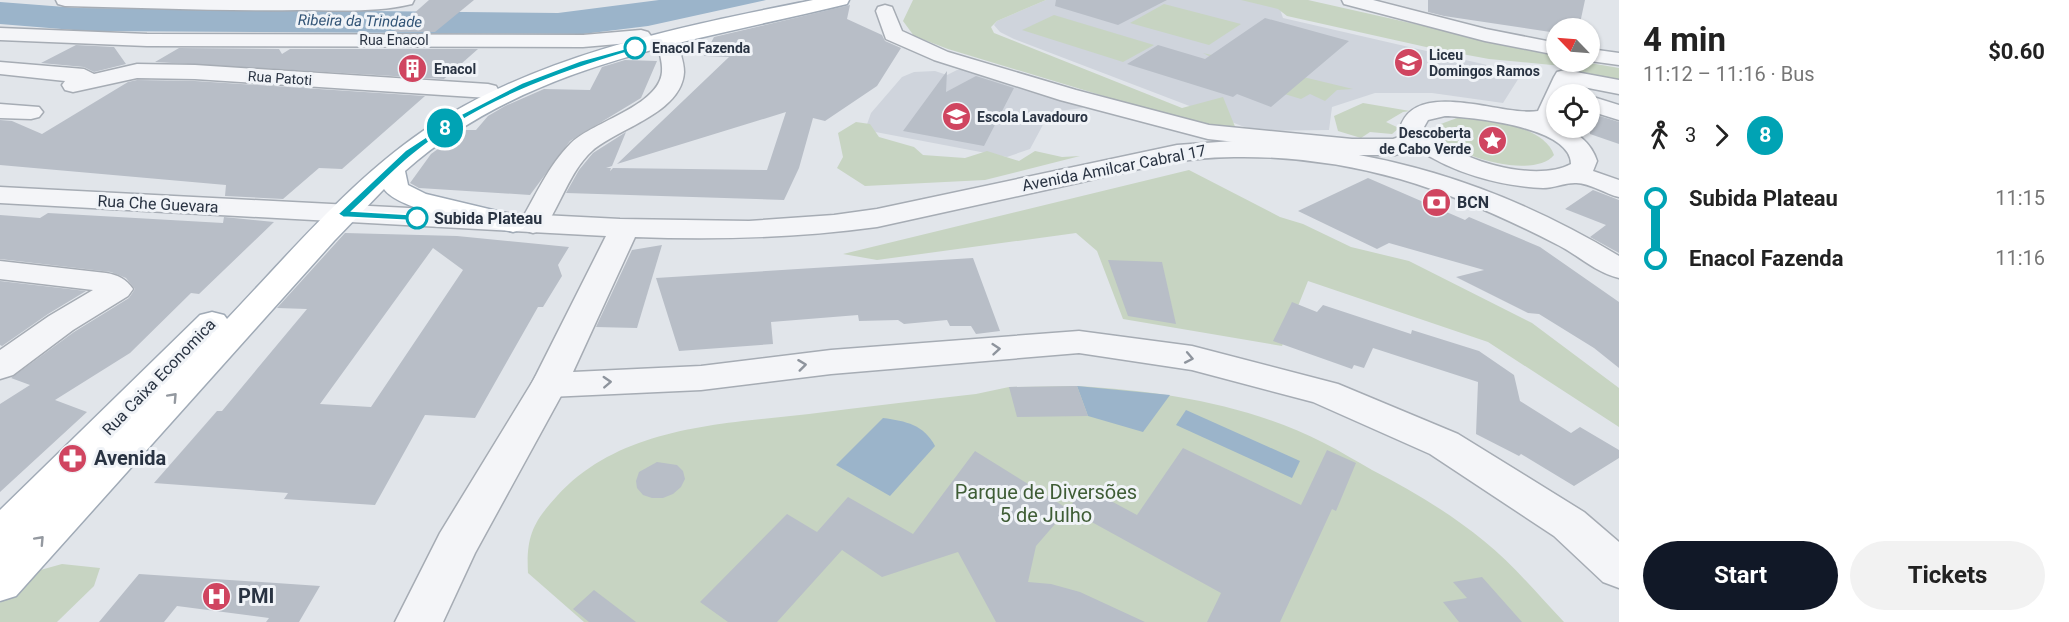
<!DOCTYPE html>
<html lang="en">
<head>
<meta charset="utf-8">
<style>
  body { margin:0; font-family:Roboto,sans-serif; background:#f2f2f2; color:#222; height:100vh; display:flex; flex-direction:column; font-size:22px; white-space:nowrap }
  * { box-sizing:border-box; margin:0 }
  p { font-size:20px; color:#767676 }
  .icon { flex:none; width:33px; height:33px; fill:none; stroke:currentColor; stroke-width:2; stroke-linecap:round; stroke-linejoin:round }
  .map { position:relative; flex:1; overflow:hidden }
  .side { display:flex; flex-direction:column; background:#fff; width:450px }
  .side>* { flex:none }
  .badge { padding:0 12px; border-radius:20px; font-size:21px; line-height:39px }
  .needle { width:39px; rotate:295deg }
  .buttons { position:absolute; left:1546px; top:18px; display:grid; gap:12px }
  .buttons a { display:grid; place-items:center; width:54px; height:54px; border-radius:50%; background:#fff; box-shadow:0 2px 4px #0004; font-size:30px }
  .map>.badge { position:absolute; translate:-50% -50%; box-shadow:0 0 0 3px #fff }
  .legs { display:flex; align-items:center; gap:9px; height:66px; padding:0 24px; font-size:20px }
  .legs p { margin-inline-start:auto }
  .headline { display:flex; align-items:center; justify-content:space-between; height:102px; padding:0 24px }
  h1 { font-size:33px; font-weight:700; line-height:45px }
  .primary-button { display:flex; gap:12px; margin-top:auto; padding:12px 24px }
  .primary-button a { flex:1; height:69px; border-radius:36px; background:#111827; color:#fff; font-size:24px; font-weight:700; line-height:69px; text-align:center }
  .primary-button a+a { background:#f2f2f2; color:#222 }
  ul { padding:0 24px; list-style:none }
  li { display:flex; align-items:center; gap:21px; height:60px; font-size:22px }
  li i { display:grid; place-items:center; width:9px; height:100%; margin:0 8px; background:currentColor }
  li i::after { content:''; width:15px; height:15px; margin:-8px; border:4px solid; border-radius:50%; background:#fff }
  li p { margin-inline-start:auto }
  li:first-child i { background:linear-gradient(#0000 50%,currentColor 0) }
  li:last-child i { background:linear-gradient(currentColor 50%,#0000 0) }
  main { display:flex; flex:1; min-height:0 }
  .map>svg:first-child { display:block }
  .built { fill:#cfd4dc }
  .green { fill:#c7d4c2 }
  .water { fill:#9bb4ca }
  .building { fill:#b8bec7; fill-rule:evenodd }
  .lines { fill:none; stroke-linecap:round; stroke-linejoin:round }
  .minor-casing { stroke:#a6acb4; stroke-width:3 }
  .tertiary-casing { stroke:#a6acb4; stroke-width:3 }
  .primary-casing { stroke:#a0aab6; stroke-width:3 }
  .minor { fill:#f4f5f8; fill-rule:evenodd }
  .tertiary { fill:#f4f5f8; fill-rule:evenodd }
  .primary { fill:#fff; fill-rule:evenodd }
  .oneway { stroke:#8e949d }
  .oneway2 { stroke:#9499a0 }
  .line-1 { fill:#00a3b4; stroke:#fff; stroke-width:1.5 }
  .stop-1-dot { fill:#fff; stroke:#00a3b4; stroke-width:3 }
  .labels { text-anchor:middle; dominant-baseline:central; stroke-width:6; stroke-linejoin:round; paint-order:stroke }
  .far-street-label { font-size:14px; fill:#293342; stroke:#f0f3f7 }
  .far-stop-label { font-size:14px; font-weight:bold; fill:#293342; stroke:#f0f3f7; text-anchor:start }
  .far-poi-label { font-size:14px; font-weight:bold; fill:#293342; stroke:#f0f3f7; text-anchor:start }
  .far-water-label { font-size:15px; font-style:italic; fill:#325476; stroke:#f0f3f7 }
  .street-label { font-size:16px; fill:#293342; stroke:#f0f3f7 }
  .poi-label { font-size:16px; font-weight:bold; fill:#293342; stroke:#f0f3f7; text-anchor:start }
  .stop-label { font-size:16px; font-weight:bold; fill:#293342; stroke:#f0f3f7; text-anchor:start }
  .near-poi-label { font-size:20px; font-weight:bold; fill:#293342; stroke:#f0f3f7; text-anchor:start }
  .near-park-label { font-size:20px; fill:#3f5d36; stroke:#f0f3f7 }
</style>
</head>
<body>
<main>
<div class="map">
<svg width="1619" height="622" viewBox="0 0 1619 622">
  <rect width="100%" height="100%" fill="#e1e5ea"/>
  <!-- built -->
  <g class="built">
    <path d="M1046,0H1277L1283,18L1522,73L1503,103L1432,93H1375L1332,107L1329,130L1255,131L1014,39L1000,32L994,25L997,21Z"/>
    <path d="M978,69L1073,102L1083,108L1058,111L1045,121L1030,149L1007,157L865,130L871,113L902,77L914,72L935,71L947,75L957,70Z"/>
  </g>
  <!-- green -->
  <g class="green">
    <path d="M913,0H1046L997,21L991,27L994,33L1182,108L1223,97L1236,129L1193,123L948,49L914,36L903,21Z"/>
    <path d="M1241,0H1308L1557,56V62H1584L1619,68V80L1565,71L1562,66L1489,59L1435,49L1287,16L1278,9Z"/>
    <path d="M1164,4L1241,24L1209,45L1130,23Z"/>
    <path d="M1054,15L1154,45L1123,62L1022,30Z"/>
    <path d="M1203,53L1353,89L1337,90L1325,101L1310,94L1301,99L1281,93Z"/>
    <path d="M1363,103L1410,111L1403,112L1386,122L1399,128L1392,134L1370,132L1361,138L1338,131L1334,116Z"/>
    <path d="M1457,118C1484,118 1544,125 1554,155C1534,180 1450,157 1436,131L1438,125Z"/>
    <path d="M856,122L870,124L879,137L914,147L923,155L965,158L987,151L1019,161L1035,151L1062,157L1080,156L985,180L865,186L837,168L843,157L838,133Z"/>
    <path d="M1189,170L1280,217L1303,224L1351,247L1409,261L1532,323L1619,388V427L1488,342L1308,281L1282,346L1123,319L1097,251L1076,233L877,260L843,254Z"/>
    <path d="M1077,386C1161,391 1248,404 1324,443C1340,451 1356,461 1372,470C1411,490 1450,513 1484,541C1513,564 1538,595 1564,622H584L528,573C526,537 533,522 557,496C621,426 721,424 809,414C865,407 920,400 976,394L1009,387Z"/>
    <path d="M62,564L100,568L94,586L57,622H0V603L26,574Z"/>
  </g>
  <!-- water -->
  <g class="water">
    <path d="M659,0H766L648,26L583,34L86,31L0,24V2L78,8L558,13Z"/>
    <path d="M1077,386L1170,395L1143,432L1088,416Z"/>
    <path d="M1186,410L1300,461L1292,478L1176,425Z"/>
    <path d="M883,418C906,421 924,425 935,446L890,496L836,465Z"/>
  </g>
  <!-- building -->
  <g class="building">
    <path d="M429,0H474L435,32H393Z"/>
    <path d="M1056,0H1167L1118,25L1055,6Z"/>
    <path d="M1428,0H1585L1579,28H1557V33L1444,16L1428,12Z"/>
    <path d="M850,5L847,19L882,35L885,41L901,48L877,86L825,121L813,118L799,168L784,200L566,193L579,170L593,153L626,132L612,166L606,168H611L610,171L613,168L767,170L786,112L617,164L729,57L704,56L714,37Z"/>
    <path d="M1265,18L1349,41L1271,107L1237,94L1233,97L1127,64L1158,45L1205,59Z"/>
    <path d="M76,45L114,47L126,64L94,72L84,67L41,63Z"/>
    <path d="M179,48L279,49L282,54L290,49H478L444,79L155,62Z"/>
    <path d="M625,60L657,61L641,98L570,141L530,195L419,188L410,183L431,154L464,130H476L488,116L505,106L544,89L590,90L602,67Z"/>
    <path d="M947,71L946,92L976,76L1014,88L984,146L903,131Z"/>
    <path d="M137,80L195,81L425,96L342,169L319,168L283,199L225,196L226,185L0,165V120L12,121L42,134L128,82Z"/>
    <path d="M1590,113L1619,122V144L1590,134Z"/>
    <path d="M1368,178L1465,220L1469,217L1540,247L1619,302V368L1594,348L1539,314L1528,313L1456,277L1484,270L1389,243L1377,249L1298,211Z"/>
    <path d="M1593,190L1619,200V253L1590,237L1606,225L1565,209Z"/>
    <path d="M48,213L223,223L224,217L274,222L199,294L191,293L130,353L55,400L87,412L0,492V404L30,385L11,378L74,332L129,298L135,289L126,278L111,272L0,259V215L40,218Z"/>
    <path d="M345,233L457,236L569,247L558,265L562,276L543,307H538L475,418L425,415L375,505L284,499L288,493L154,483L217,411H222L307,309L277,308ZM433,248L463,270L371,407L320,404Z"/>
    <path d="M662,245L637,328L596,327L632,250Z"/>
    <path d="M973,258L1000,331L976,334L971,326H950L947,320L904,324L898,320L859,321L858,315L771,322L773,344L679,351L656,278Z"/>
    <path d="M1108,260L1162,262L1176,324L1128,316Z"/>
    <path d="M0,281L86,291L48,314L2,346L0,345Z"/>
    <path d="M1292,302L1317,312L1323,305L1411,334L1412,330L1479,351L1514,375L1520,401L1571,433L1580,427L1619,450V458L1574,486L1521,454L1519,456L1476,434L1478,382L1373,348L1364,368L1354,365L1352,369L1273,341Z"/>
    <path d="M1077,386L1088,416L1017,417L1009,387Z"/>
    <path d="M1183,448L1301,505L1327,450L1356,463L1336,511L1332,509L1280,622H1207L1221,593L1068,509L1085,487L1137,515Z"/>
    <path d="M975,451L1068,509L1036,546L1028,582L1051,584L1080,592L1145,622H996L958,552L882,577L842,550L777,622H728L700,602L787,514L817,532L848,497L913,534Z"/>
    <path d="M657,462L677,465L683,471L685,479L681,487L673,494L663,498H652L643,495L637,488L636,481L639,472Z"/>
    <path d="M139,574L320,586L299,622H266L269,618L177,606L164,622H99Z"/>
    <path d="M1482,577L1522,622H1459L1443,602L1467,598L1453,582Z"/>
    <path d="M594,590L636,622H589L573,609Z"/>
  </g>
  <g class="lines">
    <defs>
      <g id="minor">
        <path d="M56,0H414L412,4C375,13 335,10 298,10C220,11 143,8 65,6L58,4Z"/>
        <path d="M1342,0H1373L1486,29L1557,43V55L1485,41L1344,4Z"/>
        <path d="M885,5L892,7L902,31L948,52L1076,90L1209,125L1352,139H1393L1405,135L1400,128C1415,77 1503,117 1538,111L1554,77L1557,72L1565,70L1619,80V94L1573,85L1569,94H1557V120L1554,123L1557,124V128C1575,128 1592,144 1597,161L1593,171L1619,180V197C1606,194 1588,182 1575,183C1564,183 1554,188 1543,188C1499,186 1453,173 1416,148L1395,155H1352L1208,139L1060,100L934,60L886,39L876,11L878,7ZM1445,116C1472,117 1571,127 1571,164C1534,184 1450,159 1424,127L1428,120Z"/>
        <path d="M0,28L147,34L583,35L641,30L648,32L651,36L648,40L641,42L583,47L147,46L0,40Z"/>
        <path d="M667,34L674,36L677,40C679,50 684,61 684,72C682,113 618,128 592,151C569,172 561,205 543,230L533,233L523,230L519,224C535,197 548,166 571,143C594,121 659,106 662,72C663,61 658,50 657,40L660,36Z"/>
        <path d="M1590,49L1619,53V65L1590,61Z"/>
        <path d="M0,62L84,69L94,74L137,64L195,65L488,84L496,86L499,91L496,96L488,98L195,79L137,78L73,92L65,90L62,85L65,81L0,74Z"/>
        <path d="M1590,96L1619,105V120L1590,111Z"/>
        <path d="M0,104L39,107L43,112L39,117L31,119L0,118Z"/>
        <path d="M0,261L106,273C118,275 126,279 133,289L128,296L73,330L13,375L0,379V350L49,316L93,290L0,279Z"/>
        <path d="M549,373L562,376L567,385L475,553L443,622H395L440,533L536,376Z"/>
      </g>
      <path id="tertiary" d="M1233,141C1377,147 1496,182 1619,256V278C1596,273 1577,254 1556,244C1505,218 1455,195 1400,179C1347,164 1289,156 1234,157C1182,157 1132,171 1082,182C1013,197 945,212 877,227C796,238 717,240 635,237L573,372L701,366L831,350L1079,331L1192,346L1338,384L1458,434L1584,512L1619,542V588L1603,582L1554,536L1430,454L1313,402L1192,370L1079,353L831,374L701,390L549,397L536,394L531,385L606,236L0,203V187L620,219L749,221L834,215L877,209L1177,145Z"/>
      <path id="primary" d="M813,0H849L847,4C693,42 527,62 405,171L408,185L426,194L523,217L527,223L523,229L513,232C484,225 399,211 384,189L334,241L16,596L0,601V510L200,315L212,312L224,315L227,319C289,254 349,182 423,131C537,54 680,27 813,0Z"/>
    </defs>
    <!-- minor casing -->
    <use href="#minor" class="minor-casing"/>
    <!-- tertiary casing -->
    <use href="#tertiary" class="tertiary-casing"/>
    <!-- primary casing -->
    <use href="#primary" class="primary-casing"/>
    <!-- minor -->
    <use href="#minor" class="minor"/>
    <!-- tertiary -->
    <use href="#tertiary" class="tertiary"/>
    <!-- primary -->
    <use href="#primary" class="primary"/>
  </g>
  <!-- one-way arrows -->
  <defs><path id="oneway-chevron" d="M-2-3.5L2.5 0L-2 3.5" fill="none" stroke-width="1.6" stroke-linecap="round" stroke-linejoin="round" transform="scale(1.5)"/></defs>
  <g class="oneway">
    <use href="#oneway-chevron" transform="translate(996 349) rotate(-5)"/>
    <use href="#oneway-chevron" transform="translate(1189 358) rotate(11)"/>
    <use href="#oneway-chevron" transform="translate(802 365) rotate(-7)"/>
    <use href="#oneway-chevron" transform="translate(607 382) rotate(-3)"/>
  </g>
  <g class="oneway2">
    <use href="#oneway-chevron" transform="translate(173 397) rotate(-47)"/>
    <use href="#oneway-chevron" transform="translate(40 540) rotate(-47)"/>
  </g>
  <!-- line-1 -->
  <path class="line-1" d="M635,46L638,49C559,72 476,102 412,155C391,172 372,193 352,211L417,215L421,216V221L343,217L338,214L406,150L458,116L522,83L580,61Z"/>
  <!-- icons -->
  <defs>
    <symbol id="school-disc" viewBox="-11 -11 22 22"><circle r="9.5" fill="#d04560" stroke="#f0f3f7"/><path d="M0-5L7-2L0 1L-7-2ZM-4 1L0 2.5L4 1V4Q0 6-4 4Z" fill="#fff"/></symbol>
    <symbol id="building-disc" viewBox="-11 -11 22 22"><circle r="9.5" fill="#d04560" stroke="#f0f3f7"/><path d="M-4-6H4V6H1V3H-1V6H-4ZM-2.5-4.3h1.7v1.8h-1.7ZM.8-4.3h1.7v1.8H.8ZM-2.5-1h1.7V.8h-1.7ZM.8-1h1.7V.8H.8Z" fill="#fff"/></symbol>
    <symbol id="sight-disc" viewBox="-11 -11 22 22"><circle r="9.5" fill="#d04560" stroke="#f0f3f7"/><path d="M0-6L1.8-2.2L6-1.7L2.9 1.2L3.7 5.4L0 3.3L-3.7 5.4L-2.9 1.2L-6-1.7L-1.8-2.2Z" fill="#fff"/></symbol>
    <symbol id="bank-disc" viewBox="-11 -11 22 22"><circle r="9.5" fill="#d04560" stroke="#f0f3f7"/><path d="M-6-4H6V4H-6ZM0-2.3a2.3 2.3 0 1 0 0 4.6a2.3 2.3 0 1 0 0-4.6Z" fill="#fff"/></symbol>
    <symbol id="pharmacy-disc" viewBox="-11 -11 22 22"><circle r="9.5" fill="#d04560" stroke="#f0f3f7"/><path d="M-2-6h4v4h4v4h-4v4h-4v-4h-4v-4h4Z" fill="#fff"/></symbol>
    <symbol id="hospital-disc" viewBox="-11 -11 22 22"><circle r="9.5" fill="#d04560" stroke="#f0f3f7"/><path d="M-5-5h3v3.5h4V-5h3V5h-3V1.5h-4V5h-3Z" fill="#fff"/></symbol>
  </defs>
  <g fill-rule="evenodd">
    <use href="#school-disc" x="1392" y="46" width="33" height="33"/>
    <use href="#building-disc" x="396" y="52" width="33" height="33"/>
    <use href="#school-disc" x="940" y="100" width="33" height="33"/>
    <use href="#sight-disc" x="1476" y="124" width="33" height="33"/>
    <use href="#bank-disc" x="1420" y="186" width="33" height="33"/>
    <use href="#pharmacy-disc" x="56" y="442" width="33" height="33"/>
    <use href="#hospital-disc" x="200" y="580" width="33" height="33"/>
  </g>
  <!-- markers -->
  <g class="stop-1-dot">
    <circle cx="635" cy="48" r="10"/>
    <circle cx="417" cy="218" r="10"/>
  </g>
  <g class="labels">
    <!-- far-street labels -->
    <g class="far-street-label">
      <text x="394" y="40">Rua Enacol</text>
      <text transform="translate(280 78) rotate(4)">Rua Patoti</text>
    </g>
    <!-- far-stop labels -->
    <g class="far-stop-label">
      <text x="652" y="48">Enacol Fazenda</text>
    </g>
    <!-- far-poi labels -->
    <g class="far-poi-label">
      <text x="1429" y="55">Liceu<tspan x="1429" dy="16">Domingos Ramos</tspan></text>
      <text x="434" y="69">Enacol</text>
      <text x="977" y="117">Escola Lavadouro</text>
      <text x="1471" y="133" text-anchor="end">Descoberta<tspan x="1471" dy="16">de Cabo Verde</tspan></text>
    </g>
    <!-- far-water labels -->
    <g class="far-water-label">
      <text transform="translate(360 21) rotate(1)">Ribeira da Trindade</text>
    </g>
    <!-- street labels -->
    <g class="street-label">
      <text transform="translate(1114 168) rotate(-11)">Avenida Amilcar Cabral 17</text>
      <text transform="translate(158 204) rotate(3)">Rua Che Guevara</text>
      <text transform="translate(159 377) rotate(-46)">Rua Caixa Economica</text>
    </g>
    <!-- poi labels -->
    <g class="poi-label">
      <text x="1457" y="202">BCN</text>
    </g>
    <!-- stop labels -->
    <g class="stop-label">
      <text x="434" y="218">Subida Plateau</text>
    </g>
    <!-- near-poi labels -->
    <g class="near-poi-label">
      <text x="94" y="458">Avenida</text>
      <text x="238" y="596">PMI</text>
    </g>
    <!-- near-park labels -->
    <g class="near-park-label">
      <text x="1046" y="492">Parque de Diversões<tspan x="1046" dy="23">5 de Julho</tspan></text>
    </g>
  </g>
</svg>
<div class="buttons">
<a><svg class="needle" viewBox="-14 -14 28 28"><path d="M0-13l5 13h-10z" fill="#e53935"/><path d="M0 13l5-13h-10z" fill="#767676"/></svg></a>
<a><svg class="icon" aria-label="locate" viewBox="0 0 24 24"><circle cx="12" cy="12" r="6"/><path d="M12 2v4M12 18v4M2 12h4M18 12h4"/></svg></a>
</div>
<b class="badge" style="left:445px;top:128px;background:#00a3b4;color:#fff">8</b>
</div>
<section class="side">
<div class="headline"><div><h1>4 min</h1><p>11:12 – 11:16 · Bus</p></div><b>$0.60</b></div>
<div class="legs"><svg class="icon" aria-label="walk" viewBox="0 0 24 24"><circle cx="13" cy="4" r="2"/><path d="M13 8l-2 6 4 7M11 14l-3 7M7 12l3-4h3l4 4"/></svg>3<svg class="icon" aria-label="forward" viewBox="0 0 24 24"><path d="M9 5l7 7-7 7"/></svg><b class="badge" style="background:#00a3b4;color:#fff">8</b></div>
<ul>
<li><i style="color:#00a3b4"></i><b>Subida Plateau</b><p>11:15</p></li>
<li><i style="color:#00a3b4"></i><b>Enacol Fazenda</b><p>11:16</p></li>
</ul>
<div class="primary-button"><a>Start</a><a>Tickets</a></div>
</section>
</main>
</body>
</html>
